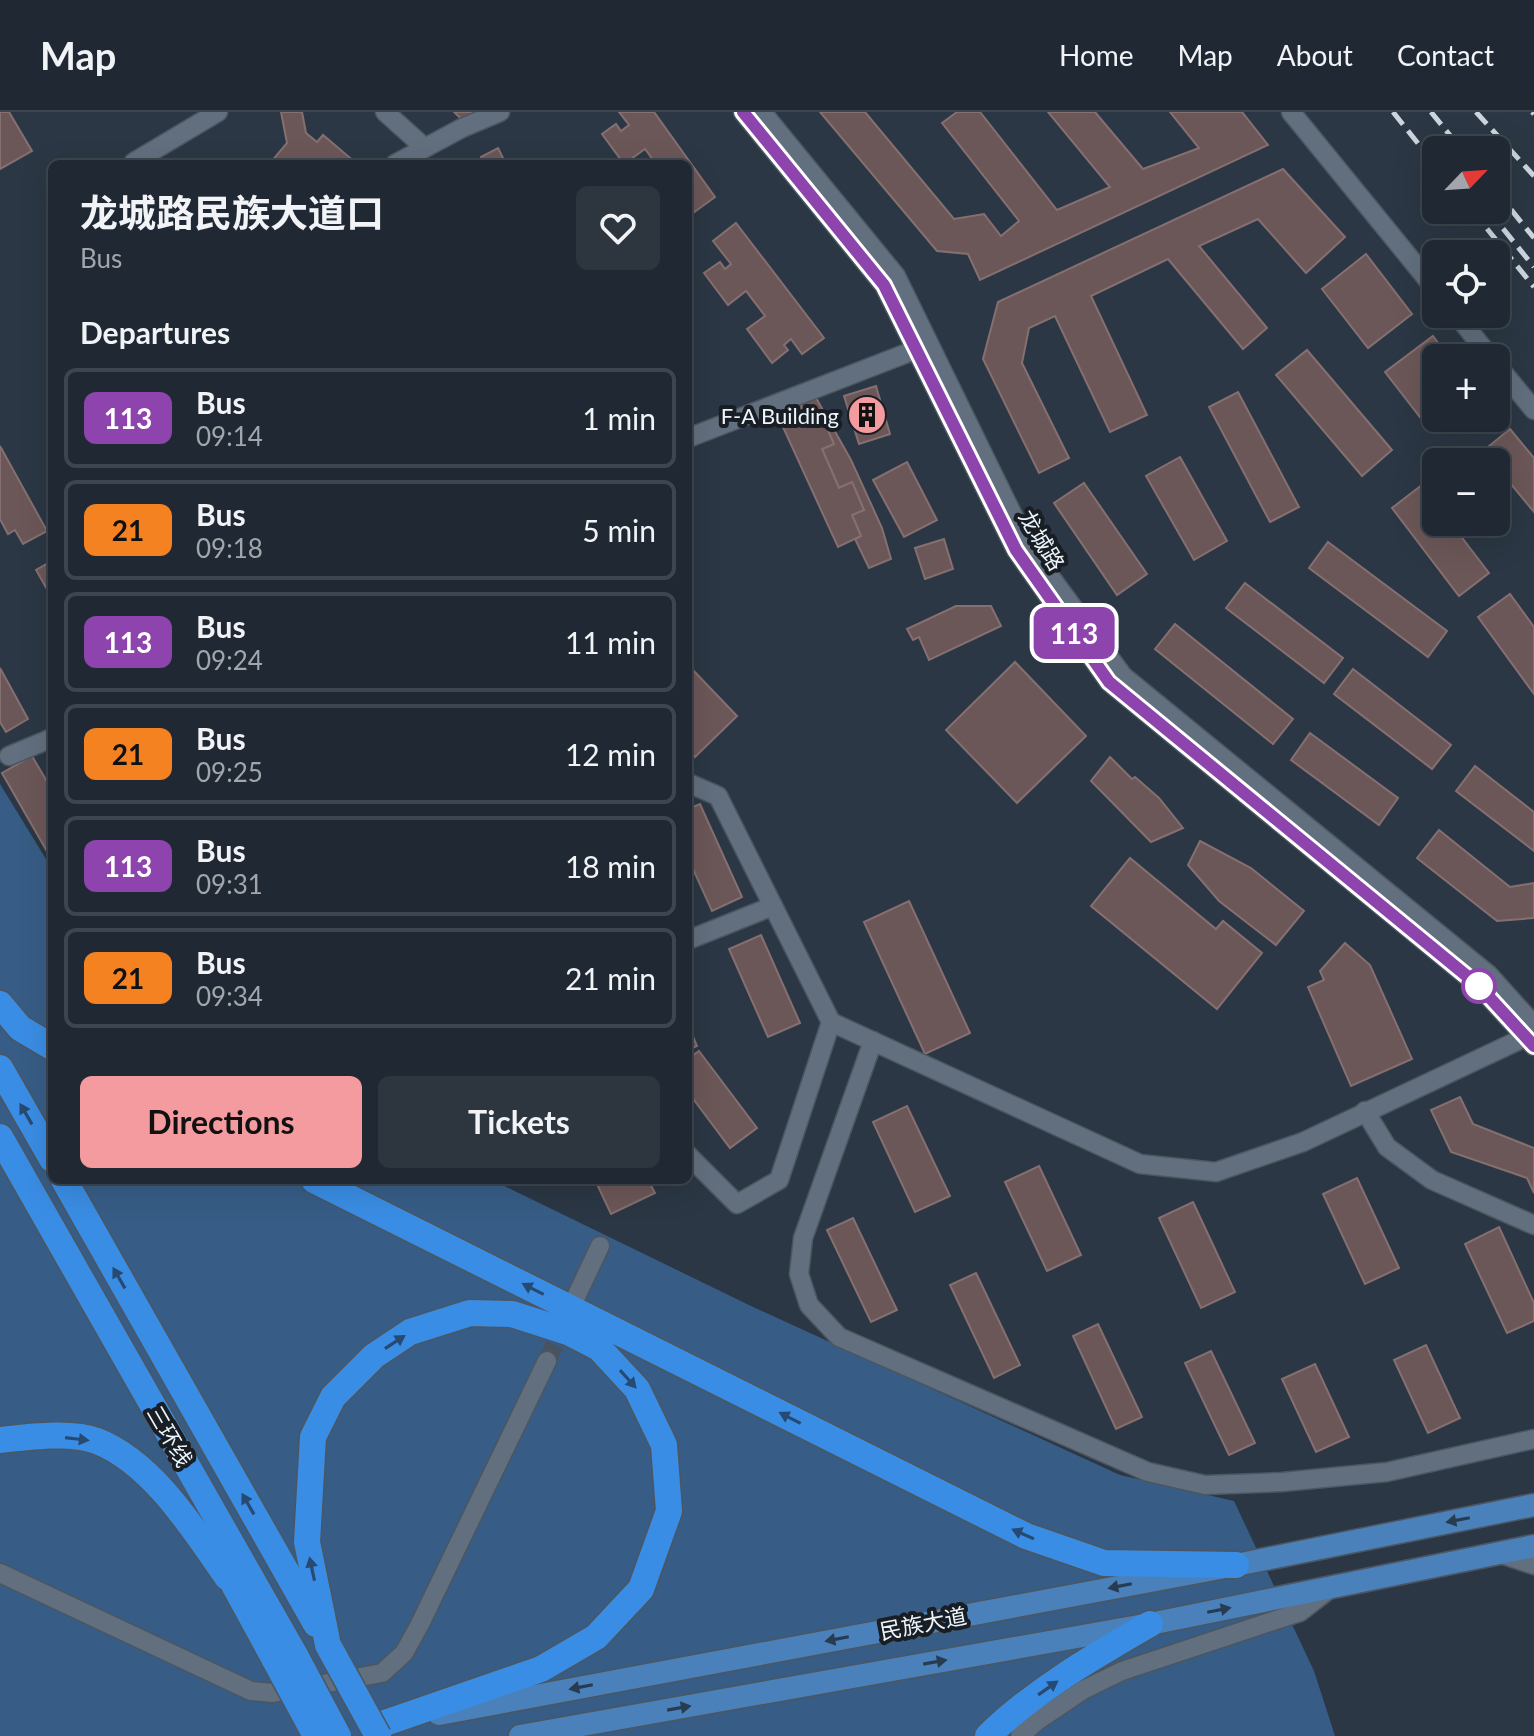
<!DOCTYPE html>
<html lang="en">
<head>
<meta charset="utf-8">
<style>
  body { margin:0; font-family:Lato,"Noto Sans SC",sans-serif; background:#2d353f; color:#f1f3f6; height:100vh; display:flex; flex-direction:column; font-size:30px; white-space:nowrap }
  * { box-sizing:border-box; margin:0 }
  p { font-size:26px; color:#a2a6ac }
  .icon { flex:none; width:44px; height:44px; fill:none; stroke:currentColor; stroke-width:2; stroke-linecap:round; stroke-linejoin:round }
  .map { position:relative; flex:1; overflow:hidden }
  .panel { position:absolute; left:48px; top:48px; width:644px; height:1024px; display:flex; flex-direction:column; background:#202933; border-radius:12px; box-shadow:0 8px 32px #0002,0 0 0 2px #3d454e }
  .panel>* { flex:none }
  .badge { padding:0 16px; border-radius:12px; font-size:28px; line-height:52px }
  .needle { width:52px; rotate:65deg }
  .fabs { position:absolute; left:1422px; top:24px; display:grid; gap:16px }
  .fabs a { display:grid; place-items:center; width:88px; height:88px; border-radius:12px; background:#202933; box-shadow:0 8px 32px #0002,0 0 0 2px #3d454e; font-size:40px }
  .map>.badge { position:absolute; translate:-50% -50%; box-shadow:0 0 0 4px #fff }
  h2 { padding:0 32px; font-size:30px; line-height:72px }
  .round { display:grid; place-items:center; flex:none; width:84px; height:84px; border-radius:12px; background:#2d353f }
  .headline { display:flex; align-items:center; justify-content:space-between; height:136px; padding:0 32px }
  h1 { font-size:38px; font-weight:700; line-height:60px }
  .primary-button { display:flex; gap:16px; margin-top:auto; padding:16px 32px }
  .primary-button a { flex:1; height:92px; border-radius:12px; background:#f49b9f; color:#111; font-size:32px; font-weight:700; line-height:92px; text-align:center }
  .primary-button a+a { background:#2d353f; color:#f1f3f6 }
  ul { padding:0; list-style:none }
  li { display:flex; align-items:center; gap:24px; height:100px; margin:0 16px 12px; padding:0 16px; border:4px solid #3d454e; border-radius:12px }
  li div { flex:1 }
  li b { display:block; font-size:30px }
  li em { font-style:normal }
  li .badge { min-width:88px; font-weight:700; text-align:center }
  header { display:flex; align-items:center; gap:48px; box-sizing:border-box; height:112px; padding:0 40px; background:#202933; border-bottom:2px solid #3d454e }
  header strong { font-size:38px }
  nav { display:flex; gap:44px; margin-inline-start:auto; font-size:28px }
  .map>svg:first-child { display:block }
  .green { fill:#375d86 }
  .building { fill:#6c5758; stroke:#856f70; stroke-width:2 }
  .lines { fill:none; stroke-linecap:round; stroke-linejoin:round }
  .minor-tunnel { stroke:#485360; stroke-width:18; stroke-dasharray:18 9; stroke-linecap:butt }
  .minor-casing { stroke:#4b5661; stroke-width:21 }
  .major-casing { stroke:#4b5661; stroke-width:25 }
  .highway-casing { stroke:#4b5661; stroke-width:29 }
  .minor { stroke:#626f7e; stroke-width:18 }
  .major { stroke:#4a81bb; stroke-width:22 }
  .highway { stroke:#3a8de4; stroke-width:26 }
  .rail { stroke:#ccd5de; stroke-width:5; stroke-dasharray:16 8; stroke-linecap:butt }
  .highway-bridge-casing { stroke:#4b5661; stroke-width:29; stroke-linecap:butt }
  .highway-bridge { stroke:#3a8de4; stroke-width:26 }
  .oneway { fill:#264a71 }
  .oneway2 { fill:#283c51 }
  .line-casing { stroke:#fff; stroke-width:18 }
  .line { stroke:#8e44ad; stroke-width:12 }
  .stop-dot { fill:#fff; stroke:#8e44ad; stroke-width:4 }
  .labels { text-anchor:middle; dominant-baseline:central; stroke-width:8; stroke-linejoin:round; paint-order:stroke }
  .poi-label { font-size:22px; fill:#ecf4fc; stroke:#191e24; text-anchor:end }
  .street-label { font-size:22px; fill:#ecf4fc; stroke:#191e24 }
</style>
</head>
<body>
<header>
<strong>Map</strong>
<nav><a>Home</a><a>Map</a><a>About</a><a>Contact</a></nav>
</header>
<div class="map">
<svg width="1534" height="1624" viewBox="0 0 1534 1624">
  <rect width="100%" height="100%" fill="#2b3744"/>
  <!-- green -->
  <path class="green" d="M0,672L52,757V1068H492L751,1194L1120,1363L1234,1389L1314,1559L1335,1624H0Z"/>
  <!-- building -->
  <g class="building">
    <path d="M0,0H9L32,39L0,57Z"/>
    <path d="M281,0H302L306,21L317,30L323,23L356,51L273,52L271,50L287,31Z"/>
    <path d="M454,0H478L467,12Z"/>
    <path d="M619,0H654L715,85L693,101L688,95V52H656L645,37L624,52L602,22L616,12L621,19L629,13Z"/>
    <path d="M820,0H865L954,107L984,102L1001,124L1019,109L942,11L957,0H980L1057,98L1110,75L1048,0H1095L1143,57L1199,36L1170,0H1242L1268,33L980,168L968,142L937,139Z"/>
    <path d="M498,36L506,52H485L481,45Z"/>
    <path d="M1283,57L1345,125L1306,161L1258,107L1199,134L1267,216L1243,237L1168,147L1091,184L1147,303L1110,320L1055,204L1029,216L1022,251L1069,346L1039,361L983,247L998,190Z"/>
    <path d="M736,111L824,226L802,242L791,227L784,233L788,238L772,251L747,217L765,204L746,179L728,193L704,161L720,150L725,157L731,152L713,129Z"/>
    <path d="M1366,142L1412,202L1368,236L1322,177Z"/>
    <path d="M1433,224L1449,246H1436V306H1446L1430,318L1385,260Z"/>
    <path d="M1307,238L1392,338L1362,364L1276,263Z"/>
    <path d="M876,274L890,322L859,332L844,284Z"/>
    <path d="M1238,280L1299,395L1270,410L1209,295Z"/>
    <path d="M815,284L851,348L882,416L891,447L869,456L855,427L861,424L852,403L864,398L852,370L839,376L822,337L834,332L822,305L809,311L800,291Z"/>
    <path d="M800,291L809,311L822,305L834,332L822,337L839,376L852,370L864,398L852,403L861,424L838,435L777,302Z"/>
    <path d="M1510,317L1534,346V400L1496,354V350H1493L1483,339Z"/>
    <path d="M0,334L47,419L23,432L15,418L8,422L0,407Z"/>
    <path d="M1180,345L1227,429L1194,448L1146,364Z"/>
    <path d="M907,350L937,408L904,425L873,368Z"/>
    <path d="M1084,371L1147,462L1117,483L1054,391Z"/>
    <path d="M1422,373L1436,391V410H1450L1489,461L1459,484L1392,396Z"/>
    <path d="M944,427L953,457L925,467L915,436Z"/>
    <path d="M1328,430L1447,519L1428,545L1309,456Z"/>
    <path d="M52,449V486L36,458Z"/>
    <path d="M1245,471L1343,546L1324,571L1226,496Z"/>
    <path d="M1510,482L1534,515V582L1478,505Z"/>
    <path d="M956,494H991L1001,514L929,548L919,525L913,528L907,517Z"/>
    <path d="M1175,512L1293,607L1273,632L1155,537Z"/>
    <path d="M1015,550L1086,624L1017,691L946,618Z"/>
    <path d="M0,556L28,607L6,620L0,610Z"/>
    <path d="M691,556L737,604L695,645L688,637V559Z"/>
    <path d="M1353,557L1451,633L1432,657L1334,582Z"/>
    <path d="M1310,621L1398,686L1379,713L1291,648Z"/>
    <path d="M32,644L52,678V748L2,661Z"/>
    <path d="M1110,645L1132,667L1135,665L1159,686L1183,716L1151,730L1091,669Z"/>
    <path d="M1475,654L1534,700V739L1456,679Z"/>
    <path d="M700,692L742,785L712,799L688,746V697Z"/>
    <path d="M1439,718L1510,775L1534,771V806L1497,809L1417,746Z"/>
    <path d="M1200,729L1251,756L1304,799L1276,833L1219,789L1188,753Z"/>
    <path d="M1130,746L1216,817L1223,809L1262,841L1217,897L1091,794Z"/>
    <path d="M909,789L970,921L925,942L864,810Z"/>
    <path d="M761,823L800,911L768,925L729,837Z"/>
    <path d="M1345,831L1370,853L1412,947L1351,974L1308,875L1324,868L1320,859Z"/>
    <path d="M688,913L697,934L688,938Z"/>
    <path d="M699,939L757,1016L730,1036L688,980V947Z"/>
    <path d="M1460,985L1473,1012L1534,1036V1081L1527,1066L1451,1040L1431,998Z"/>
    <path d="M907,994L950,1084L915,1100L873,1010Z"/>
    <path d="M1039,1054L1081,1143L1047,1159L1005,1070Z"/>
    <path d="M1357,1066L1399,1156L1365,1172L1323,1082Z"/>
    <path d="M595,1068H648L655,1081L611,1102Z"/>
    <path d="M1193,1090L1235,1180L1201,1196L1159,1106Z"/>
    <path d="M853,1106L897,1198L871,1210L827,1118Z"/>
    <path d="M1499,1115L1534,1191V1209L1507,1221L1465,1132Z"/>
    <path d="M976,1161L1020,1253L994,1266L950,1173Z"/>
    <path d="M1098,1212L1142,1305L1116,1317L1073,1224Z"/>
    <path d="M1426,1233L1460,1306L1428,1321L1394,1248Z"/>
    <path d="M1211,1239L1255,1331L1229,1343L1185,1251Z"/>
    <path d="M1315,1252L1349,1325L1316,1340L1282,1267Z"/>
  </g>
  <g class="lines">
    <!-- minor-tunnel -->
    <path class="minor-tunnel" d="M547,1249L566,1208"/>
    <defs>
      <g id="minor">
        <path d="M385,0L425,36"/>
        <path d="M743,0L884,173L1016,438L1109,570L1479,874L1534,934"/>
        <path d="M762,0L896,164L1028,434L1123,564L1489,863L1534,913"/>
        <path d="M1291,0L1436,178"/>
        <path d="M134,50L218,0"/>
        <path d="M395,52L462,16L500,0"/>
        <path d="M1456,202L1491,246"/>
        <path d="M1496,252L1534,298"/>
        <path d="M688,326L915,238"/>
        <path d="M9,644L52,626"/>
        <path d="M688,671L718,684L831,910L1140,1052L1216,1060L1303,1030L1534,921"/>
        <path d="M688,828L773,794"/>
        <path d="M873,929L803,1126L799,1162L809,1193L839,1225L1148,1360L1205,1373L1282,1370L1387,1360L1534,1327"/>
        <path d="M1365,999L1387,1035L1432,1068L1534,1113"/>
        <path d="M688,1043L737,1092L779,1068L831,910"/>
        <path d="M575,1187L600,1134"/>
        <path d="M1498,1441L1534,1453"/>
        <path d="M0,1461L251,1579L273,1581L382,1561L404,1541L420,1512L547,1249"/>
        <path d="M1020,1624L1037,1609L1083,1578L1122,1559L1300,1500L1331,1476"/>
      </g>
      <g id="major">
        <path d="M439,1602L1236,1453L1534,1393"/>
        <path d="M520,1624L1150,1512L1534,1434"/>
      </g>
      <g id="highway">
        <path d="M0,892L20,916L52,935"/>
        <path d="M0,956L52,1047"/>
        <path d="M0,1025L296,1545"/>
        <path d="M64,1068L316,1512"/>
        <path d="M314,1068L1026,1424L1104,1451L1236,1453"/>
        <path d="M0,1328C28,1325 71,1319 97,1329C153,1351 194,1418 227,1465"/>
        <path d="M221,1449L275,1548"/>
        <path d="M328,1533L307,1430L313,1325L333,1285L374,1244L410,1220L470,1201L512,1202L568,1220L599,1236L637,1277L664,1333L669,1399L641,1477L596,1525L541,1557L382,1612"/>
        <path d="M988,1624C1035,1578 1093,1545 1150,1512"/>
      </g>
    </defs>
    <!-- minor casing -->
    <use href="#minor" class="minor-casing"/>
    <!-- major casing -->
    <use href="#major" class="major-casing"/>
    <!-- highway casing -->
    <use href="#highway" class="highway-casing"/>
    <!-- minor -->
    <use href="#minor" class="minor"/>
    <!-- major -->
    <use href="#major" class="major"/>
    <!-- highway -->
    <use href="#highway" class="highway"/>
    <!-- rail -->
    <g class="rail">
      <path d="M1393,0L1436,54"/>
      <path d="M1431,0L1462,38"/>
      <path d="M1476,0L1534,64"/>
      <path d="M1532,0L1534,2"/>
      <path d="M1496,79L1534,126"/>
      <path d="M1472,98L1534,175"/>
      <path d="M1488,98L1534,155"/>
    </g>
    <defs>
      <g id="highway-bridge">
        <path d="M328,1533L378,1624"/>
        <path d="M296,1545L338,1624"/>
        <path d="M275,1548L316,1624"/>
      </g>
    </defs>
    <!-- highway-bridge casing -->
    <use href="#highway-bridge" class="highway-bridge-casing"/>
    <!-- highway-bridge -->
    <use href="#highway-bridge" class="highway-bridge"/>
  </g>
  <!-- one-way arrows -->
  <defs><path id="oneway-solid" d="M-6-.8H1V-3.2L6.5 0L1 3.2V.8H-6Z" transform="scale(2)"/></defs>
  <g class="oneway">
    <use href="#oneway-solid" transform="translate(26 1002) rotate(-120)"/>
    <use href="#oneway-solid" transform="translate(119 1166) rotate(-120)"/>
    <use href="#oneway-solid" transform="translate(533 1177) rotate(-153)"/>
    <use href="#oneway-solid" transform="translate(395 1230) rotate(-33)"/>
    <use href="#oneway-solid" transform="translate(628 1267) rotate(48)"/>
    <use href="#oneway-solid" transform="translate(790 1306) rotate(-153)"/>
    <use href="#oneway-solid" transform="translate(77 1327) rotate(7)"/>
    <use href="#oneway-solid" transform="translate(248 1392) rotate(-120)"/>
    <use href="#oneway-solid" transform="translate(1023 1422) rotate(-156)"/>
    <use href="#oneway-solid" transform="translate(312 1457) rotate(-102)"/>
    <use href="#oneway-solid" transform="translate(1048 1576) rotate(-35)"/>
  </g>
  <g class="oneway2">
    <use href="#oneway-solid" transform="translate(1458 1408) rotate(169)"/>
    <use href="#oneway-solid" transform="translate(1120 1474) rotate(169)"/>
    <use href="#oneway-solid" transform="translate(1219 1498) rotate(-11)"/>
    <use href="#oneway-solid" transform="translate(837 1527) rotate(169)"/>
    <use href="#oneway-solid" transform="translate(935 1550) rotate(-10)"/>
    <use href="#oneway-solid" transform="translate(581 1575) rotate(169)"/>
    <use href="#oneway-solid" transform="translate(679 1596) rotate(-10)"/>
  </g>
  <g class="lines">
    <defs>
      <path id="line" d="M743,0L884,173L1016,438L1109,570L1479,874L1534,934"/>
    </defs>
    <!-- line casing -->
    <use href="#line" class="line-casing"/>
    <!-- line -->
    <use href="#line" class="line"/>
  </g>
  <!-- icons -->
  <defs>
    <symbol id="building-disc" viewBox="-11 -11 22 22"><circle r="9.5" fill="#f49b9f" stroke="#191e24"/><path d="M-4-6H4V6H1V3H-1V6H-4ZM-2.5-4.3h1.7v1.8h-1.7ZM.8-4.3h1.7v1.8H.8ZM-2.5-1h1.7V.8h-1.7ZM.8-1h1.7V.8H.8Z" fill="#111"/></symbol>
  </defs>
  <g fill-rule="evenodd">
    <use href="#building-disc" x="845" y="281" width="44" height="44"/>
  </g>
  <!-- markers -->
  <circle class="stop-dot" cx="1479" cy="874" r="16"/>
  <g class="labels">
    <!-- poi labels -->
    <g class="poi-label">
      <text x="839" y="303">F-A Building</text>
    </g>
    <!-- street labels -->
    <g class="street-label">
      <text transform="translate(1042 428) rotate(59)">龙城路</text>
      <text transform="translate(170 1324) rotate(60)">三环线</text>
      <text transform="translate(923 1511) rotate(-11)">民族大道</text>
    </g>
  </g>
</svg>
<div class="fabs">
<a><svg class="needle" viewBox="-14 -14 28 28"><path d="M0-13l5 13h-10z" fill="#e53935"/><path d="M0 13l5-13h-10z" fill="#a2a6ac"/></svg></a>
<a><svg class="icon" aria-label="locate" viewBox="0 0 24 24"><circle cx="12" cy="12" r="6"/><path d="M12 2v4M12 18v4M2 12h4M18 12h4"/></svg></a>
<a>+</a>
<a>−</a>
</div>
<b class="badge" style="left:1074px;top:521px;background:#8e44ad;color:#fff">113</b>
<section class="panel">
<div class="headline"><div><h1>龙城路民族大道口</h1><p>Bus</p></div><a class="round"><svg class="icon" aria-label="heart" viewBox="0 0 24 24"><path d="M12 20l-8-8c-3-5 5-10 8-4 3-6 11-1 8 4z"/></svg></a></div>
<h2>Departures</h2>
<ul>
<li><span class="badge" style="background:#8e44ad;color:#fff">113</span><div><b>Bus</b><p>09:14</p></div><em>1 min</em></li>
<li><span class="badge" style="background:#f58220;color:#111">21</span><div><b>Bus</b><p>09:18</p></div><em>5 min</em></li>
<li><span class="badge" style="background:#8e44ad;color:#fff">113</span><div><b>Bus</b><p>09:24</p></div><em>11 min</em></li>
<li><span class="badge" style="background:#f58220;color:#111">21</span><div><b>Bus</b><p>09:25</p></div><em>12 min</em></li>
<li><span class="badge" style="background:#8e44ad;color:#fff">113</span><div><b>Bus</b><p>09:31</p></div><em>18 min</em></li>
<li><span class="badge" style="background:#f58220;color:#111">21</span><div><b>Bus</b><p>09:34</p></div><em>21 min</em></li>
</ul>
<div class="primary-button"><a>Directions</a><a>Tickets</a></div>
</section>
</div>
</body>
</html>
